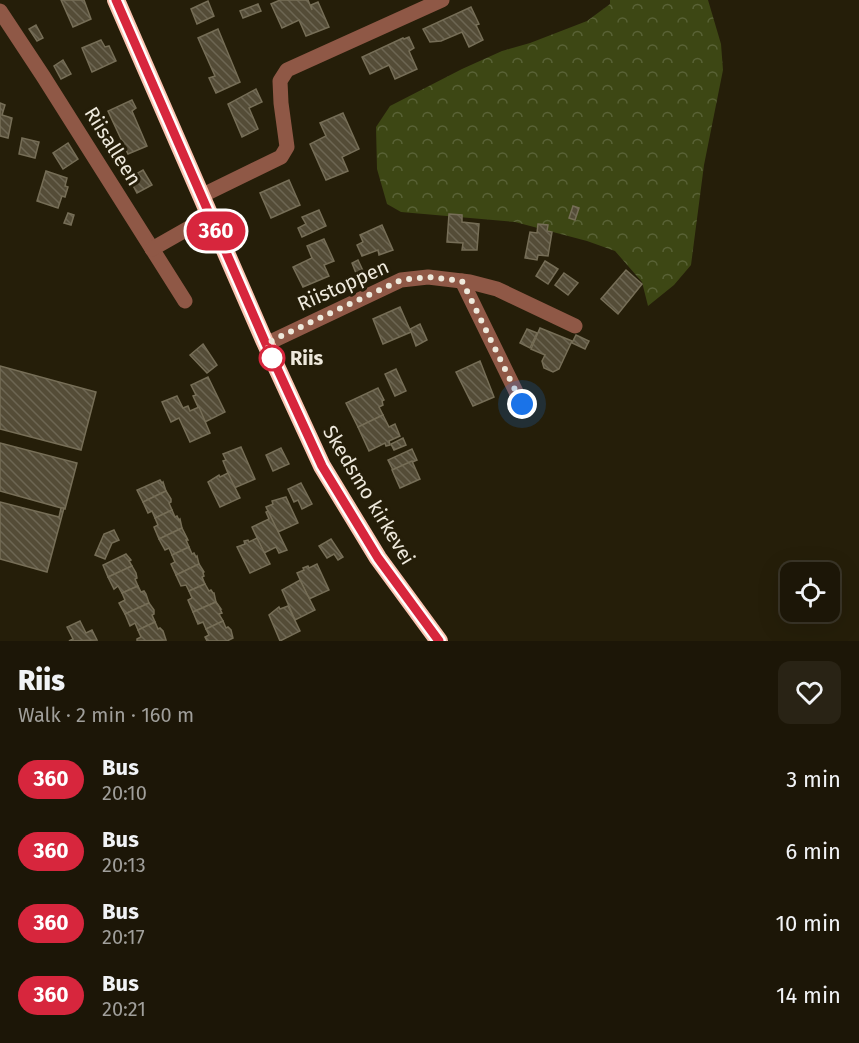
<!DOCTYPE html>
<html lang="en">
<head>
<meta charset="utf-8">
<style>
  body { margin:0; font-family:"Fira Sans",sans-serif; background:#292315; color:#f1f3f6; height:100vh; display:flex; flex-direction:column; font-size:22px; white-space:nowrap }
  * { box-sizing:border-box; margin:0 }
  p { font-size:20px; color:#a09f9b }
  .icon { flex:none; width:33px; height:33px; fill:none; stroke:currentColor; stroke-width:2; stroke-linecap:round; stroke-linejoin:round }
  .map { position:relative; height:641px; overflow:hidden }
  .side { display:flex; flex-direction:column; background:#1c1607; flex:1 }
  .side>* { flex:none }
  .badge { padding:0 12px; border-radius:20px; font-size:21px; line-height:39px }
  .fabs { position:absolute; left:780px; top:562px; display:grid; gap:12px }
  .fabs a { display:grid; place-items:center; width:60px; height:60px; border-radius:12px; background:#1c1607; box-shadow:0 6px 24px #0002,0 0 0 2px #3a3528; font-size:30px }
  .you { position:absolute; width:30px; height:30px; margin:-15px; border:4px solid #fff; border-radius:50%; background:#1a73e8; box-shadow:0 0 0 9px #1a73e833 }
  .map>.badge { position:absolute; translate:-50% -50%; box-shadow:0 0 0 3px #fff }
  .round { display:grid; place-items:center; flex:none; width:63px; height:63px; border-radius:12px; background:#292315 }
  .overview { display:flex; align-items:center; justify-content:space-between; height:102px; padding:0 18px }
  h1 { font-size:28px; font-weight:800; line-height:45px }
  ul { padding:0; list-style:none }
  li { display:flex; align-items:center; gap:18px; height:72px; padding:0 18px }
  li div { flex:1 }
  li b { display:block; font-size:22px }
  li em { font-style:normal }
  li .badge { min-width:66px; font-weight:700; text-align:center }
  .map>svg:first-child { display:block }
  .forest { fill:url(#forest-crowns) }
  .building { fill:url(#building-back-hatch); stroke:#766e57; stroke-width:1.5 }
  .lines { fill:none; stroke-linecap:round; stroke-linejoin:round }
  .minor { stroke:#8f5846; stroke-width:15 }
  .highway { stroke:#fbc3b0; stroke-width:18 }
  .line-casing { stroke:#fff; stroke-width:14 }
  .line { stroke:#d7263d; stroke-width:9 }
  .walk { stroke:#eee9dc; stroke-width:6; stroke-dasharray:0 10.8 }
  .stop-dot { fill:#fff; stroke:#d7263d; stroke-width:3 }
  .labels { text-anchor:middle; dominant-baseline:central; stroke-width:6; stroke-linejoin:round; paint-order:stroke }
  .street-label { font-size:20px; fill:#eee9dc; stroke:#251e09 }
  .stop-label { font-size:20px; font-weight:bold; fill:#eee9dc; stroke:#251e09; text-anchor:start }
</style>
</head>
<body>
<div class="map">
<svg width="859" height="641" viewBox="0 0 859 641">
  <defs>
    <pattern id="forest-crowns" width="20" height="18" patternUnits="userSpaceOnUse" patternTransform="scale(1.5)"><rect width="20" height="18" fill="#3d4714"/><path d="M2 6a3 3 0 1 1 6 0M12 15a3 3 0 1 1 6 0" fill="none" stroke="#596236"/></pattern>
    <pattern id="building-back-hatch" width="6" height="6" patternUnits="userSpaceOnUse" patternTransform="scale(1.5)"><rect width="6" height="6" fill="#544c37"/><path d="M-1 5l2 2M0 0l6 6M5-1l2 2" fill="none" stroke="#6d6653"/></pattern>
  </defs>
  <rect width="100%" height="100%" fill="#251e09"/>
  <!-- forest -->
  <path class="forest" d="M610,0H708L721,44L723,70L704,165L691,265L674,285L648,306L642,282L615,251L587,241L515,222L401,212L387,204L377,169L376,127L390,106L462,69L502,51L530,43L587,21L610,4Z"/>
  <!-- building -->
  <g class="building">
    <path d="M61,0H84L91,19L73,27Z"/>
    <path d="M280,0H308L312,10L311,5L318,2L329,27L306,36L299,20L282,28L271,4Z"/>
    <path d="M208,1L214,16L197,24L191,9Z"/>
    <path d="M258,4L261,11L243,18L240,11Z"/>
    <path d="M471,7L479,24L476,25L483,40L469,47L462,32L441,41L430,42L423,29Z"/>
    <path d="M36,25L43,38L37,41L29,29Z"/>
    <path d="M218,29L240,82L216,93L209,78L215,76L198,38Z"/>
    <path d="M409,37L414,48L409,51L417,69L395,79L389,65L370,74L362,57L403,38L404,39Z"/>
    <path d="M101,40L105,47L109,46L116,61L92,72L82,48Z"/>
    <path d="M63,60L71,74L61,79L54,66Z"/>
    <path d="M256,89L262,102L249,108L258,129L242,137L228,104Z"/>
    <path d="M132,100L136,108L132,111L147,146L128,154L108,111Z"/>
    <path d="M0,103L5,105L2,115L12,118L8,138L0,136Z"/>
    <path d="M343,113L359,149L342,157L348,171L326,180L310,144L326,136L320,123Z"/>
    <path d="M22,138L39,142L35,158L19,154Z"/>
    <path d="M68,143L78,159L63,169L53,153Z"/>
    <path d="M143,170L152,185L137,193L129,178Z"/>
    <path d="M46,171L67,178L65,186L68,187L65,197L62,196L58,208L37,201Z"/>
    <path d="M289,180L300,205L271,218L260,193Z"/>
    <path d="M573,206L579,208L575,220L569,218Z"/>
    <path d="M319,210L326,226L302,237L298,228L306,224L302,217Z"/>
    <path d="M68,213L74,215L71,225L64,223Z"/>
    <path d="M449,214L462,215V222L479,224L477,250H462L463,243L447,242Z"/>
    <path d="M538,224L548,225L547,231L552,232L548,256L538,255L537,260L525,258L530,232L537,233Z"/>
    <path d="M382,225L393,250L379,255L378,250L362,256L357,245L363,242L360,235Z"/>
    <path d="M324,239L334,261L324,265L329,276L303,287L293,267L312,258L307,246Z"/>
    <path d="M358,260L365,275L358,278L352,263Z"/>
    <path d="M545,261L558,269L548,284L536,276Z"/>
    <path d="M626,270L642,284L618,314L601,299Z"/>
    <path d="M564,273L578,283L568,295L555,285Z"/>
    <path d="M400,307L411,332L383,344L373,319Z"/>
    <path d="M420,324L427,340L416,346L410,329Z"/>
    <path d="M540,328L572,341L559,369L553,372L544,368L542,361L545,355L531,349Z"/>
    <path d="M527,329L537,333L530,348L520,343Z"/>
    <path d="M576,335L589,341L585,349L572,343Z"/>
    <path d="M203,344L217,365L207,373L190,355Z"/>
    <path d="M480,361L494,397L473,406L456,372Z"/>
    <path d="M0,366L96,392L81,450L0,429Z"/>
    <path d="M396,369L406,391L395,396L385,374Z"/>
    <path d="M208,377L225,412L205,422L193,396L196,395L191,385Z"/>
    <path d="M378,388L384,400L382,401L383,405L379,407L383,415L358,427L346,403Z"/>
    <path d="M177,396L183,408L188,406L190,411L199,407L210,433L190,442L179,418L171,422L162,402Z"/>
    <path d="M383,415L389,427L395,424L400,436L389,441L390,445L386,446L385,443L369,451L358,427Z"/>
    <path d="M403,438L406,445L394,450L391,444Z"/>
    <path d="M0,443L77,463L65,509L0,491Z"/>
    <path d="M241,447L255,479L234,488L223,461L226,460L223,454Z"/>
    <path d="M281,448L289,464L273,471L266,455Z"/>
    <path d="M412,449L417,460L393,470L388,460Z"/>
    <path d="M412,461L420,479L400,488L392,470Z"/>
    <path d="M228,473L240,498L220,507L208,482L219,475L220,477Z"/>
    <path d="M160,480L162,483L163,482L166,491L143,502L137,490Z"/>
    <path d="M301,483L312,504L302,509L298,500L294,502L288,489Z"/>
    <path d="M166,491L171,499V502L169,503L172,510L155,518L152,511L148,513L143,502Z"/>
    <path d="M286,497L298,523L278,532L266,507L273,504L272,501Z"/>
    <path d="M0,502L59,517L61,508H64L47,572L0,559Z"/>
    <path d="M172,510L175,517L177,516L179,520L180,519L182,528L159,539L154,527L158,525L155,518Z"/>
    <path d="M268,511L287,550L279,553L276,547L264,553L252,527L269,519L266,512Z"/>
    <path d="M182,528L188,540H186L189,547L172,555L169,548L165,550L159,539Z"/>
    <path d="M114,530L119,540L112,543L105,559L95,555L104,534Z"/>
    <path d="M257,538L270,564L250,573L237,547L245,544L244,541L248,540L249,542Z"/>
    <path d="M331,539L343,557L338,560L334,554L327,558L319,546Z"/>
    <path d="M189,547L192,554L194,553L196,557L197,556L199,564L176,575L171,564L175,562L172,555Z"/>
    <path d="M126,554L131,560L129,561L132,566L108,577L103,565Z"/>
    <path d="M199,564L204,572L203,573L204,576L202,577L205,584L189,591L186,585L181,586L176,575Z"/>
    <path d="M317,564L329,590L309,599L297,573L304,570L303,568L308,566L309,568Z"/>
    <path d="M132,566L136,573L137,578L135,579L138,586L122,593L118,586L114,589L108,577Z"/>
    <path d="M300,580L315,610L295,620L282,590Z"/>
    <path d="M205,584L209,591L211,590L213,593H214L216,602L193,612L188,600L192,598L189,591Z"/>
    <path d="M138,586L141,592L144,591L146,594L149,603L125,614L119,603L125,600L122,593Z"/>
    <path d="M216,602L221,609H220L222,613L219,614L223,621L206,629L203,622L198,624L193,612Z"/>
    <path d="M149,603L154,610V614L152,615L155,622L138,630L135,623L130,626L125,614Z"/>
    <path d="M288,606L300,631L280,641L269,615L279,607L280,609Z"/>
    <path d="M80,621L86,633L92,630L97,640L69,641L73,639L67,627Z"/>
    <path d="M223,621L226,628L228,627L231,630L233,638L227,641H207L205,637L209,635L206,629Z"/>
    <path d="M155,622L158,629L160,628L163,631L166,640L137,641V639L141,637L138,630Z"/>
  </g>
  <g class="lines">
    <!-- minor -->
    <g class="minor">
      <path d="M0,11L43,76L185,301"/>
      <path d="M201,196L281,157L287,147L281,103L280,81L287,70L442,0"/>
      <path d="M152,249L210,216"/>
      <path d="M462,281L522,404"/>
      <path d="M266,344L401,280L428,277L470,282L497,289L575,326"/>
    </g>
    <!-- highway -->
    <path class="highway" d="M116,0L264,340L322,466L378,558L439,641"/>
  </g>
  <g class="lines">
    <defs>
      <path id="line" d="M116,0L266,344L322,466L378,558L439,641"/>
    </defs>
    <!-- line casing -->
    <use href="#line" class="line-casing"/>
    <!-- line -->
    <use href="#line" class="line"/>
    <!-- walk -->
    <path class="walk" d="M272,358L266,344L275,339L401,280L428,277L462,281L522,404"/>
  </g>
  <!-- markers -->
  <circle class="stop-dot" cx="272" cy="358" r="12"/>
  <g class="labels">
    <!-- street labels -->
    <g class="street-label">
      <text transform="translate(113 146) rotate(58)">Riisalleen</text>
      <text transform="translate(343 285) rotate(-24)">Riistoppen</text>
      <text transform="translate(369 495) rotate(59)">Skedsmo kirkevei</text>
    </g>
    <!-- stop labels -->
    <g class="stop-label">
      <text x="290" y="358">Riis</text>
    </g>
  </g>
</svg>
<div class="fabs">
<a><svg class="icon" aria-label="locate" viewBox="0 0 24 24"><circle cx="12" cy="12" r="6"/><path d="M12 2v4M12 18v4M2 12h4M18 12h4"/></svg></a>
</div>
<div class="you" style="left:522px;top:404px"></div>
<b class="badge" style="left:216px;top:231px;background:#d7263d;color:#fff">360</b>
</div>
<section class="side">
<div class="overview"><div><h1>Riis</h1><p>Walk · 2 min · 160 m</p></div><a class="round"><svg class="icon" aria-label="heart" viewBox="0 0 24 24"><path d="M12 20l-8-8c-3-5 5-10 8-4 3-6 11-1 8 4z"/></svg></a></div>
<ul>
<li><span class="badge" style="background:#d7263d;color:#fff">360</span><div><b>Bus</b><p>20:10</p></div><em>3 min</em></li>
<li><span class="badge" style="background:#d7263d;color:#fff">360</span><div><b>Bus</b><p>20:13</p></div><em>6 min</em></li>
<li><span class="badge" style="background:#d7263d;color:#fff">360</span><div><b>Bus</b><p>20:17</p></div><em>10 min</em></li>
<li><span class="badge" style="background:#d7263d;color:#fff">360</span><div><b>Bus</b><p>20:21</p></div><em>14 min</em></li>
</ul>
</section>
</body>
</html>
